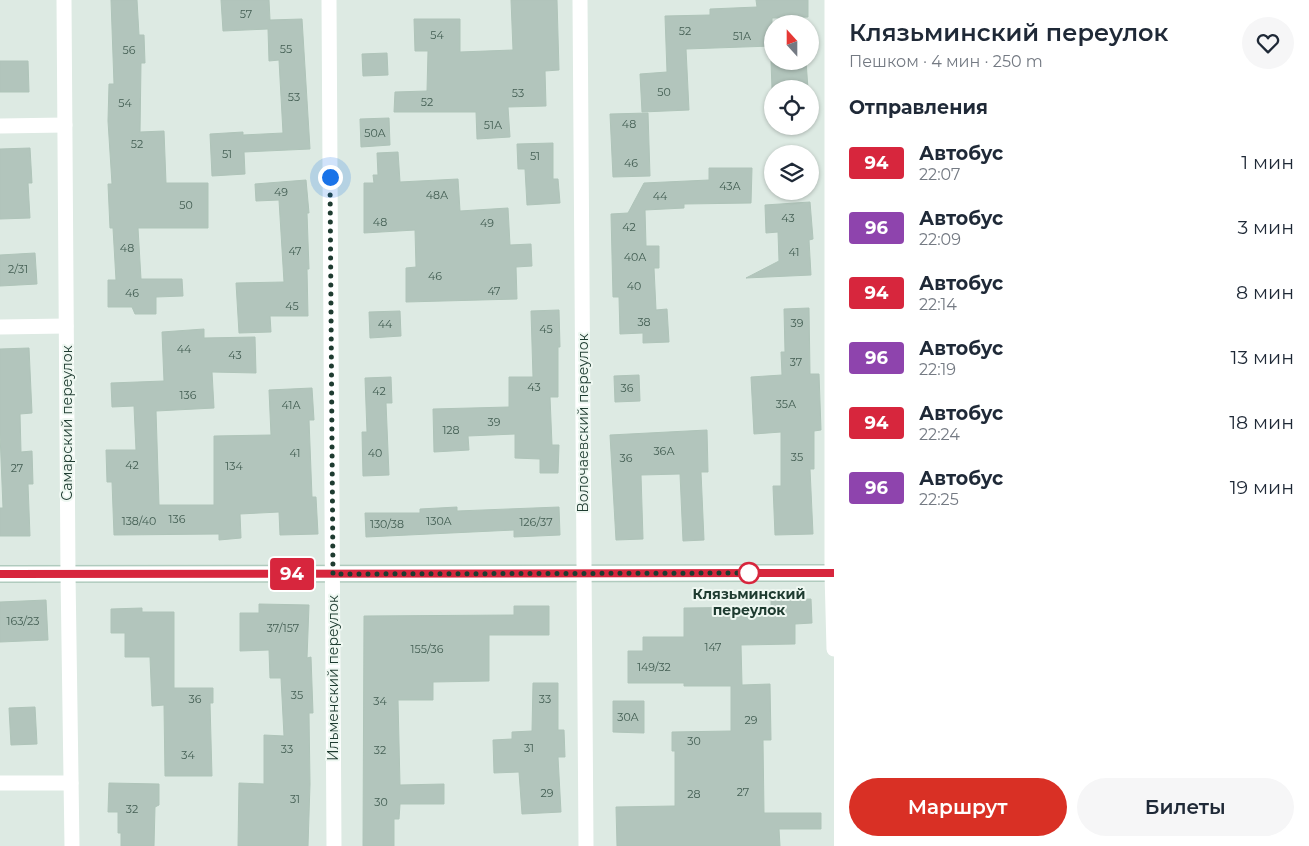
<!DOCTYPE html>
<html lang="ru">
<head>
<meta charset="utf-8">
<style>
  body { margin:0; font-family:Montserrat,sans-serif; background:#f6f6f7; color:#1f2937; height:100vh; display:flex; flex-direction:column; font-size:19px; white-space:nowrap }
  * { box-sizing:border-box; margin:0 }
  p { font-size:16px; color:#747a83 }
  .icon { flex:none; width:28px; height:28px; fill:none; stroke:currentColor; stroke-width:2; stroke-linecap:round; stroke-linejoin:round }
  .map { position:relative; flex:1; overflow:hidden }
  .drawer { display:flex; flex-direction:column; background:#fff; width:475px }
  .drawer>* { flex:none }
  .badge { padding:0 10px; border-radius:4px; font-size:18px; line-height:32px }
  .needle { width:32px; rotate:339deg }
  .controls { position:absolute; left:764px; top:15px; display:grid; gap:10px }
  .controls a { display:grid; place-items:center; width:55px; height:55px; border-radius:50%; background:#fff; box-shadow:0 1px 4px #0004; font-size:25px }
  .you { position:absolute; width:25px; height:25px; margin:-12px; border:4px solid #fff; border-radius:50%; background:#1a73e8; box-shadow:0 0 0 8px #1a73e833 }
  .map>.badge { position:absolute; translate:-50% -50%; box-shadow:0 0 0 2px #fff }
  h2 { padding:0 15px; font-size:19px; line-height:45px }
  .round { display:grid; place-items:center; flex:none; width:52px; height:52px; border-radius:26px; background:#f6f6f7 }
  .headline { display:flex; align-items:center; justify-content:space-between; height:85px; padding:0 15px }
  h1 { font-size:24px; font-weight:600; line-height:38px }
  .primary-button { display:flex; gap:10px; margin-top:auto; padding:10px 15px }
  .primary-button a { flex:1; height:58px; border-radius:30px; background:#d93025; color:#fff; font-size:20px; font-weight:600; line-height:58px; text-align:center }
  .primary-button a+a { background:#f6f6f7; color:#1f2937 }
  ul { padding:0; list-style:none }
  li { display:flex; align-items:center; gap:15px; height:65px; padding:0 15px }
  li div { flex:1 }
  li b { display:block; font-size:19px }
  li em { font-style:normal }
  li .badge { min-width:55px; font-weight:700; text-align:center }
  main { display:flex; flex:1; min-height:0 }
  .map>svg:first-child { display:block }
  .building { fill:#b2c5bc; stroke:#afc4b9 }
  .lines { fill:none; stroke-linecap:round; stroke-linejoin:round }
  .secondary-casing { stroke:#b0cbbe; stroke-width:18 }
  .minor { stroke:#fff; stroke-width:15 }
  .secondary { stroke:#fff; stroke-width:15 }
  .line-casing { stroke:#fff; stroke-width:11 }
  .line { stroke:#d7263d; stroke-width:8 }
  .walk { stroke:#1e3b30; stroke-width:5; stroke-dasharray:0 9 }
  .stop-dot { fill:#fff; stroke:#d7263d; stroke-width:2.5 }
  .labels { text-anchor:middle; dominant-baseline:central; stroke-width:4; stroke-linejoin:round; paint-order:stroke }
  .number-label { font-size:11px; fill:#435e53 }
  .street-label { font-size:14px; fill:#1e3b30; stroke:#eef7f1 }
  .stop-label { font-size:14px; font-weight:bold; fill:#1e3b30; stroke:#eef7f1 }
</style>
</head>
<body>
<main>
<div class="map">
<svg width="834" height="846" viewBox="0 0 834 846">
  <rect width="100%" height="100%" fill="#ddeae3"/>
  <!-- building -->
  <g class="building">
    <path d="M111,0H137L139,35H144L145,63H141L140,132L164,131L166,183H208V228H138L141,279H182L183,296L156,297V314H135L132,307H108V280H116L113,228H110L108,184H112L108,121L109,84H114Z"/>
    <path d="M221,0H269L270,20L302,19L310,149L244,152L245,174L212,176L210,134L243,132V135L283,133L279,60L269,61L268,29L223,31Z"/>
    <path d="M511,0H557L559,70L545,71L546,106L508,107L510,137L477,139L476,112H394L395,92L427,91L428,51H415L414,19H460V52L513,50Z"/>
    <path d="M756,0H808V17L772,18V46L686,49L689,110L642,112L640,74L667,72L665,16L710,15V9L757,7Z"/>
    <path d="M387,53L388,75L363,76L362,54Z"/>
    <path d="M0,61H28L29,92H0Z"/>
    <path d="M771,61H806L808,89H772Z"/>
    <path d="M648,113L650,176L613,177L610,114Z"/>
    <path d="M389,118L390,145L361,147L360,119Z"/>
    <path d="M553,143V179H558L560,203L527,205L525,169H518L517,144Z"/>
    <path d="M30,148L32,183H28L30,218L0,219V149Z"/>
    <path d="M398,152L400,182L458,179L460,211L508,208L510,245L531,244L532,266L516,267L517,299L406,302V268L416,267L415,230L364,233V183H374L373,175H378L377,153Z"/>
    <path d="M709,168H752L751,203L684,204V208L645,210L646,246H659V268H654L656,310L667,309L669,342L643,343V333L620,334L619,297H613L611,214L628,213L644,183L709,180Z"/>
    <path d="M306,180L309,213H307L309,269H307L308,316H270L271,332L239,333L236,283L284,282L279,200L256,201L255,184Z"/>
    <path d="M810,202L813,239L809,240L811,275L746,278L779,261L778,232L766,233L765,205Z"/>
    <path d="M35,253L37,284L0,286V255Z"/>
    <path d="M809,308L810,374H819L821,430L814,431V469H810L813,534L775,535L773,486H781V432L754,434L751,377L782,375L781,352H785L784,309Z"/>
    <path d="M559,310L560,347H558V397H550L552,445H559L558,473H540V459L515,458V434L468,436L469,450L434,452L433,409L509,407V377H533L531,311Z"/>
    <path d="M400,311L401,336L370,338L369,312Z"/>
    <path d="M204,329V338L255,337L256,373L212,372L214,408L156,411L159,505H214V436L271,435L269,390L312,388L314,420H309L312,497H316L318,534L280,535L279,512L240,514L241,538L219,540V534L114,535L112,482H107L106,450H136L134,406L112,407L111,383L164,381L162,332Z"/>
    <path d="M29,348L32,413L20,414L21,452L32,451L33,484H28L30,536H0V508H3L0,434V349Z"/>
    <path d="M639,375L640,401L615,402L614,376Z"/>
    <path d="M391,377L392,403H386L389,475L363,476L362,432H367L365,378Z"/>
    <path d="M707,430L708,472H701L704,540L683,541L680,474L641,475L643,539L616,540L610,435Z"/>
    <path d="M457,507V511L559,507L560,535L514,537V530L366,537L365,513H420V509Z"/>
    <path d="M811,599L812,623L795,624V644L741,645L742,685L770,684L771,740H763L764,813H821V829H779L780,846H617L616,807L675,806V751H672V732L731,731V686H684V683H628V651H643V637H684V608L771,607V600Z"/>
    <path d="M46,600L48,640L0,642V602Z"/>
    <path d="M259,604L309,605L307,658L311,657L313,713H309L310,784L308,846H238L239,783L264,784V735L284,736L281,678H270L269,650L240,651V613H259Z"/>
    <path d="M514,606H549V635H489V681L433,682V700H398L400,785L444,784V804H400L399,819H394V846H363L364,616L514,615Z"/>
    <path d="M142,608V612H174V688H213V703H210L212,776H165L164,705L152,706L150,657H125V633H111V609Z"/>
    <path d="M533,683H558V730H564L565,757H558L561,812L522,814L519,772L494,773L493,740L512,739V732L532,731Z"/>
    <path d="M613,701H644V733L613,732Z"/>
    <path d="M35,707L37,744L11,745L9,708Z"/>
    <path d="M109,783L159,784V805L155,807L154,846H121V833H118V812H108Z"/>
  </g>
  <g class="lines">
    <defs>
      <path id="secondary" d="M0,574L834,573"/>
    </defs>
    <!-- secondary casing -->
    <use href="#secondary" class="secondary-casing"/>
    <!-- minor -->
    <g class="minor">
      <path d="M64,0L68,574L72,846"/>
      <path d="M329,0L334,846"/>
      <path d="M580,0L586,846"/>
      <path d="M832,0V573L834,649"/>
      <path d="M0,126L65,125"/>
      <path d="M0,327L66,326"/>
      <path d="M0,783H71"/>
    </g>
    <!-- secondary -->
    <use href="#secondary" class="secondary"/>
  </g>
  <g class="lines">
    <defs>
      <path id="line" d="M0,574L834,573"/>
    </defs>
    <!-- line casing -->
    <use href="#line" class="line-casing"/>
    <!-- line -->
    <use href="#line" class="line"/>
    <!-- walk -->
    <path class="walk" d="M330,177L333,574L749,573"/>
  </g>
  <!-- markers -->
  <circle class="stop-dot" cx="749" cy="573" r="10"/>
  <g class="labels">
    <!-- number labels -->
    <g class="number-label">
      <text x="246" y="14">57</text>
      <text x="685" y="31">52</text>
      <text x="437" y="35">54</text>
      <text x="742" y="36">51А</text>
      <text x="286" y="49">55</text>
      <text x="129" y="50">56</text>
      <text x="664" y="92">50</text>
      <text x="518" y="93">53</text>
      <text x="294" y="97">53</text>
      <text x="427" y="102">52</text>
      <text x="125" y="103">54</text>
      <text x="629" y="124">48</text>
      <text x="493" y="125">51А</text>
      <text x="375" y="133">50А</text>
      <text x="137" y="144">52</text>
      <text x="227" y="154">51</text>
      <text x="535" y="156">51</text>
      <text x="631" y="163">46</text>
      <text x="730" y="186">43А</text>
      <text x="281" y="192">49</text>
      <text x="437" y="195">48А</text>
      <text x="660" y="196">44</text>
      <text x="186" y="205">50</text>
      <text x="788" y="218">43</text>
      <text x="380" y="222">48</text>
      <text x="487" y="223">49</text>
      <text x="629" y="227">42</text>
      <text x="127" y="248">48</text>
      <text x="295" y="251">47</text>
      <text x="794" y="252">41</text>
      <text x="635" y="257">40А</text>
      <text x="18" y="269">2/31</text>
      <text x="435" y="276">46</text>
      <text x="634" y="286">40</text>
      <text x="494" y="291">47</text>
      <text x="132" y="293">46</text>
      <text x="292" y="306">45</text>
      <text x="644" y="322">38</text>
      <text x="797" y="323">39</text>
      <text x="385" y="324">44</text>
      <text x="546" y="329">45</text>
      <text x="184" y="349">44</text>
      <text x="235" y="355">43</text>
      <text x="796" y="362">37</text>
      <text x="534" y="387">43</text>
      <text x="627" y="388">36</text>
      <text x="379" y="391">42</text>
      <text x="188" y="395">136</text>
      <text x="786" y="404">35А</text>
      <text x="291" y="405">41А</text>
      <text x="494" y="422">39</text>
      <text x="451" y="430">128</text>
      <text x="664" y="451">36А</text>
      <text x="295" y="453">41</text>
      <text x="375" y="453">40</text>
      <text x="797" y="457">35</text>
      <text x="626" y="458">36</text>
      <text x="132" y="465">42</text>
      <text x="234" y="466">134</text>
      <text x="17" y="468">27</text>
      <text x="177" y="519">136</text>
      <text x="139" y="521">138/40</text>
      <text x="439" y="521">130А</text>
      <text x="536" y="522">126/37</text>
      <text x="387" y="524">130/38</text>
      <text x="23" y="621">163/23</text>
      <text x="283" y="628">37/157</text>
      <text x="713" y="647">147</text>
      <text x="427" y="649">155/36</text>
      <text x="654" y="667">149/32</text>
      <text x="297" y="695">35</text>
      <text x="195" y="699">36</text>
      <text x="545" y="699">33</text>
      <text x="380" y="701">34</text>
      <text x="628" y="717">30А</text>
      <text x="751" y="720">29</text>
      <text x="694" y="741">30</text>
      <text x="529" y="748">31</text>
      <text x="287" y="749">33</text>
      <text x="380" y="750">32</text>
      <text x="188" y="755">34</text>
      <text x="743" y="792">27</text>
      <text x="547" y="793">29</text>
      <text x="694" y="794">28</text>
      <text x="295" y="799">31</text>
      <text x="381" y="802">30</text>
      <text x="132" y="809">32</text>
    </g>
    <!-- street labels -->
    <g class="street-label">
      <text transform="translate(67 423) rotate(-90)">Самарский переулок</text>
      <text transform="translate(583 423) rotate(-90)">Волочаевский переулок</text>
      <text transform="translate(333 678) rotate(-90)">Ильменский переулок</text>
    </g>
    <!-- stop labels -->
    <g class="stop-label">
      <text x="749" y="594">Клязьминский<tspan x="749" dy="16">переулок</tspan></text>
    </g>
  </g>
</svg>
<div class="controls">
<a><svg class="needle" viewBox="-14 -14 28 28"><path d="M0-13l5 13h-10z" fill="#e53935"/><path d="M0 13l5-13h-10z" fill="#747a83"/></svg></a>
<a><svg class="icon" aria-label="locate" viewBox="0 0 24 24"><circle cx="12" cy="12" r="6"/><path d="M12 2v4M12 18v4M2 12h4M18 12h4"/></svg></a>
<a><svg class="icon" aria-label="layers" viewBox="0 0 24 24"><path d="M12 4l9 5-9 5-9-5zM3 14l9 5 9-5"/></svg></a>
</div>
<div class="you" style="left:330px;top:177px"></div>
<b class="badge" style="left:292px;top:574px;background:#d7263d;color:#fff">94</b>
</div>
<section class="drawer">
<div class="headline"><div><h1>Клязьминский переулок</h1><p>Пешком · 4 мин · 250 m</p></div><a class="round"><svg class="icon" aria-label="heart" viewBox="0 0 24 24"><path d="M12 20l-8-8c-3-5 5-10 8-4 3-6 11-1 8 4z"/></svg></a></div>
<h2>Отправления</h2>
<ul>
<li><span class="badge" style="background:#d7263d;color:#fff">94</span><div><b>Автобус</b><p>22:07</p></div><em>1 мин</em></li>
<li><span class="badge" style="background:#8e44ad;color:#fff">96</span><div><b>Автобус</b><p>22:09</p></div><em>3 мин</em></li>
<li><span class="badge" style="background:#d7263d;color:#fff">94</span><div><b>Автобус</b><p>22:14</p></div><em>8 мин</em></li>
<li><span class="badge" style="background:#8e44ad;color:#fff">96</span><div><b>Автобус</b><p>22:19</p></div><em>13 мин</em></li>
<li><span class="badge" style="background:#d7263d;color:#fff">94</span><div><b>Автобус</b><p>22:24</p></div><em>18 мин</em></li>
<li><span class="badge" style="background:#8e44ad;color:#fff">96</span><div><b>Автобус</b><p>22:25</p></div><em>19 мин</em></li>
</ul>
<div class="primary-button"><a>Маршрут</a><a>Билеты</a></div>
</section>
</main>
</body>
</html>
